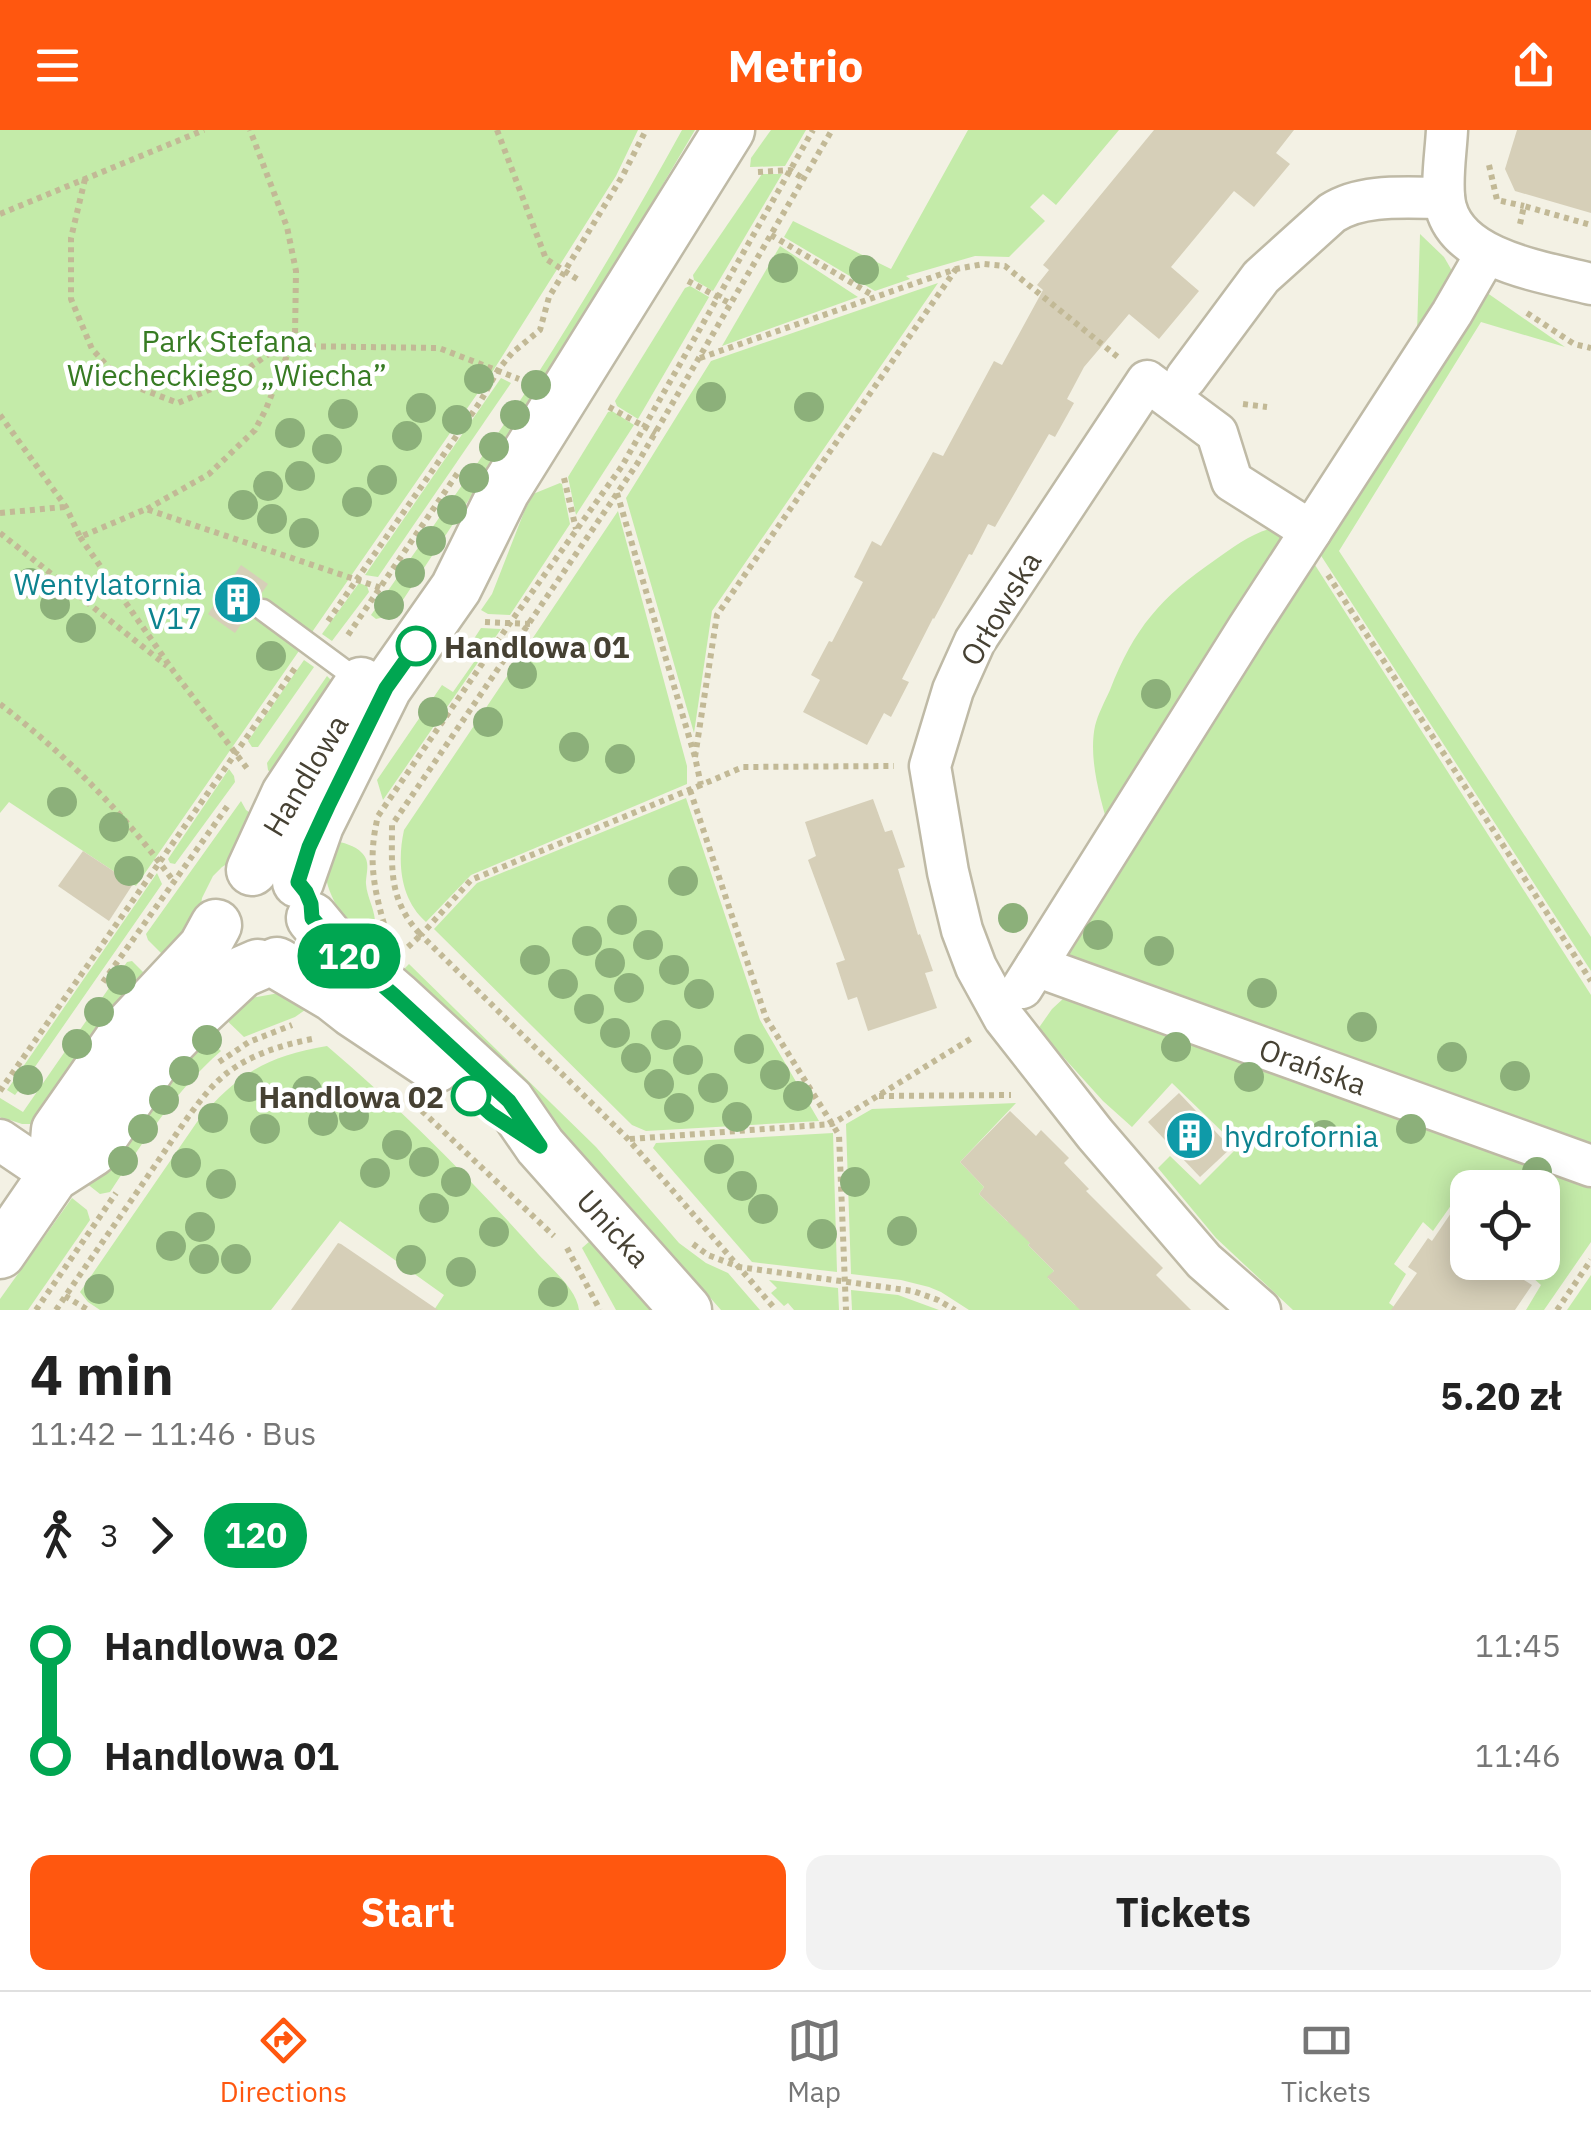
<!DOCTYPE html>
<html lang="en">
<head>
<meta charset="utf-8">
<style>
  body { margin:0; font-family:"IBM Plex Sans",sans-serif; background:#f2f2f2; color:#222; height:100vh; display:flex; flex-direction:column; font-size:38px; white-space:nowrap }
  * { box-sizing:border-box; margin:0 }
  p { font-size:32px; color:#767676 }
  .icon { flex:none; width:55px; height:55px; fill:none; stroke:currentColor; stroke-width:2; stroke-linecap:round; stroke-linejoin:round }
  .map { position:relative; height:1180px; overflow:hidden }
  .drawer { display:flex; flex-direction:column; background:#fff; flex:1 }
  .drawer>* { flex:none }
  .badge { padding:0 20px; border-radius:32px; font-size:35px; line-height:65px }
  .tools { position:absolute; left:1450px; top:1040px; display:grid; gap:20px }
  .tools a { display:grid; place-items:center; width:110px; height:110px; border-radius:20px; background:#fff; box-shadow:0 5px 25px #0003; font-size:50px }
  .map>.badge { position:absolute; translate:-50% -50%; box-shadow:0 0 0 5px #fff }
  .legs { display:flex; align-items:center; gap:15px; height:110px; padding:0 30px; font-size:32px }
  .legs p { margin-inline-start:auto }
  .headline { display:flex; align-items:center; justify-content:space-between; height:170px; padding:0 30px }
  h1 { font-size:55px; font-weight:800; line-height:75px }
  .button { display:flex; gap:20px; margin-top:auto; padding:20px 30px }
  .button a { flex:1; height:115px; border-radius:20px; background:#ff570f; color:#fff; font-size:40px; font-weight:800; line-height:115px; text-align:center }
  .button a+a { background:#f2f2f2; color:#222 }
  ul { padding:0 30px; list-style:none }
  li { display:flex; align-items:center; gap:35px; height:110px; font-size:38px }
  li i { display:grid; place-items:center; width:15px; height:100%; margin:0 12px; background:currentColor }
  li i::after { content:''; width:25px; height:25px; margin:-12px; border:8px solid; border-radius:50%; background:#fff }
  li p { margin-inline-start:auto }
  li:first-child i { background:linear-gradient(#0000 50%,currentColor 0) }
  li:last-child i { background:linear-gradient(currentColor 50%,#0000 0) }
  header { display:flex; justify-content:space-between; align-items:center; height:130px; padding:0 30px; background:#ff570f; color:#fff; font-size:45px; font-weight:800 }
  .menu { display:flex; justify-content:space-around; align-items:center; height:140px; border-top:2px solid #e0e0e0; background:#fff; font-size:28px; color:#767676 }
  .menu a { display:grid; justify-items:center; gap:5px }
  .menu .current { color:#ff570f }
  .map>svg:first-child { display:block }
  .green { fill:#c4eba9 }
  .building { fill:#d6cfb8 }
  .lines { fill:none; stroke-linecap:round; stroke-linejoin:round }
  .service-casing { stroke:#bfbaa6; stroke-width:25 }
  .minor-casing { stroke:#bfbaa6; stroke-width:45 }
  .tertiary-casing { stroke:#bfbaa6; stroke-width:55 }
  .path { stroke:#c2b996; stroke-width:6; stroke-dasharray:5 5; stroke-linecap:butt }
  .service { stroke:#fff; stroke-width:20 }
  .minor { stroke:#fff; stroke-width:40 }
  .tertiary { stroke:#fff; stroke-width:50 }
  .tree { fill:#8cb07a }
  .line-1-casing { stroke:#fff; stroke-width:22 }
  .line-1 { stroke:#00a651; stroke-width:15 }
  .stop-1-dot { fill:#fff; stroke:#00a651; stroke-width:5 }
  .labels { text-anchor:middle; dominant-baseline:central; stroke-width:9; stroke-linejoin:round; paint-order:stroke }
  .park-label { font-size:30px; fill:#377b23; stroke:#fff }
  .culture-label { font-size:30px; fill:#0d838f; stroke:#fff; text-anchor:end }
  .street-label { font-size:30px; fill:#464133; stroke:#fff }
  .stop-label { font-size:30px; font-weight:bold; fill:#464133; stroke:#fff; text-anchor:start }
</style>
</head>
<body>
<header><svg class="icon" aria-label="menu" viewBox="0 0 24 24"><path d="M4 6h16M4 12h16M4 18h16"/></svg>Metrio<svg class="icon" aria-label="share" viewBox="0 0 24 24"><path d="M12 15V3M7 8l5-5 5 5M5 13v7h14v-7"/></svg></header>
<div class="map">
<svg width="1591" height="1180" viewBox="0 0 1591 1180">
  <rect width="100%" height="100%" fill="#f3f1e4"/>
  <!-- green -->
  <g class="green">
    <path d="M0,0H638L616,46L491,244L136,756L9,672L0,683Z"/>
    <path d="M682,0H695L542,259L393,485L376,489L371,485C425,407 481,330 533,251C586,169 635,85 682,0Z"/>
    <path d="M771,0H806L785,36L750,37L751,28Z"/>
    <path d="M968,0H1119L1056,75L1043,64L1030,77L1045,91L1009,127L975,126L906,146L910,149L875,161L784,107L793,91L891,139Z"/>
    <path d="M762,44H782L713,161L694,150L693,145Z"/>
    <path d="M1420,104L1444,127L1455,146L1417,203Z"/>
    <path d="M780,116L858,167L722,216Z"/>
    <path d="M938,153L712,481L694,603L626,368L711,231Z"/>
    <path d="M690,156L709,167L638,289L617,276L615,271L685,158Z"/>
    <path d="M1483,160L1565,217L1481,192L1339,421L1591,807V841L1318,421Z"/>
    <path d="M501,248L511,253L378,447L365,445Z"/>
    <path d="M612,281L634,295L576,385L568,347L608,282Z"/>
    <path d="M560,353L562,354L570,394L510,485L488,484L481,480L492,464L524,382L533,364Z"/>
    <path d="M618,381L687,636V654L471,745L426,792C400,769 397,732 404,700Z"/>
    <path d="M1269,399L1278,402L1292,411L1110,703C1101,670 1088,630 1095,596C1098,584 1105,571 1110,560C1134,498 1161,467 1215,430C1232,418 1249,405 1269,399Z"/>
    <path d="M1306,421L1591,865V1026L1052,827Z"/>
    <path d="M359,453L367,456L369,462L332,511L322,504Z"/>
    <path d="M481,498L501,499L383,670L377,650L442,555L453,562L474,532L464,524Z"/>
    <path d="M304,530L314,537L258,617H252L248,611Z"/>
    <path d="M327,546L332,551L336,568L273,646L268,640L267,633Z"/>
    <path d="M229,639L234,646L235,652L175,734L170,733L168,729Z"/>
    <path d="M686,668L760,890L819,991L646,1001L632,995L434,799L477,753Z"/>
    <path d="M241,671L246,680L253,685L238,727L222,737L213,746L202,768L198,795L170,832L148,810L146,804Z"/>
    <path d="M333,710C343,713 355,715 362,723C371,732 366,743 366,754C367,768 376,781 375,795C374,804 369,809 363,815C347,793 323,763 325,733C326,726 330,717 333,710Z"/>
    <path d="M157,743L162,754L30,944L34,948L27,959L22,956L15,965L7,960Z"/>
    <path d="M132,831L151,850L34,994H22L10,990L8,992L0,987V968L23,982L127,832Z"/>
    <path d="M409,834L596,1017L679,1113L706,1133L728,1143L760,1180H721L598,1040L399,844Z"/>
    <path d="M279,863L315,873L295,887L244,907L219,883L241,870Z"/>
    <path d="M1065,867L1591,1053V1112L1544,1180H1526L1541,1155L1532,1147L1548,1121L1543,1117L1542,1058H1471L1466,1054L1433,1101L1423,1092L1394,1134L1406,1144L1389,1173L1398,1180H1293L1216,1108L1158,1038L1170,1026L1200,1055L1238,1017L1172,953L1132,997L1103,971L1038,899L1052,879Z"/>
    <path d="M208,899L219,910L215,915L221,921C175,961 144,1011 110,1062L100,1064L86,1053Z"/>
    <path d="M327,916C402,980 473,1051 538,1124C552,1139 577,1160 579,1180H434L444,1165L340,1091L271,1180H100L88,1172L80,1162L197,992C236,945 266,926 327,916Z"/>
    <path d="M1016,973L960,1032L984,1057L979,1064L1007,1091L1037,1107L1028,1115L1054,1141L1048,1148L1075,1175L1094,1180H969L941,1162L929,1157L901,1150L851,1144L846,994L872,979Z"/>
    <path d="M833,1003L837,1142L752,1132L653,1018L656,1013Z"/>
    <path d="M72,1068L87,1080L90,1090L28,1180H0V1169Z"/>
    <path d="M590,1111L650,1180H616L582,1118Z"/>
    <path d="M1591,1145V1180H1567Z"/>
    <path d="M769,1150L838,1158L839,1180H794L788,1173L784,1176L771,1163L777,1158Z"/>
    <path d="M851,1160L898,1165L939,1180H852Z"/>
  </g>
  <!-- building -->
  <g class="building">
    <path d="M1154,0H1294L1276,23L1290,34L1254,77L1234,61L1171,137L1199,161L1159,209L1129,184L1084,237L1067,269L1074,273L1055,307L1049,304L995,397L988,394L972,425L969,424L934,489L933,488L902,549L909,552L891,587L884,583L867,615L803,582L820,550L811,545L829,511L832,512L863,452L854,447L872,411L881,416L933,322L943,326L994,231L1002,235L1043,160L1037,155L1049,140L1043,135Z"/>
    <path d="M1517,0H1591V83L1515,61L1505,39Z"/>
    <path d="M241,435L268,454L259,467L251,473L250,481L235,503L208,484Z"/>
    <path d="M873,669L885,702L892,700L905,737L898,739L918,805L920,804L933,841L925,843L937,878L868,901L857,867L848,870L836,833L845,830L808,730L816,726L805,692Z"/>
    <path d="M83,721L133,754L109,791L58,756Z"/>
    <path d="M1179,963L1231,1018L1200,1047L1148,992Z"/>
    <path d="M1010,981L1036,1006L1041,1000L1069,1028L1064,1033L1089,1059L1086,1061L1163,1138L1156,1145L1191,1180H1080L1047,1147L1054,1141L1028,1115L1030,1113L979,1064L984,1057L960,1032Z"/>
    <path d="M1468,1058V1132H1536L1524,1150L1532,1155L1515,1180H1391L1417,1143L1408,1137L1428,1108L1432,1111Z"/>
    <path d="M338,1113L341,1114L438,1180H291Z"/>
  </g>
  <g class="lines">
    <defs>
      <path id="service" d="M263,480L362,553"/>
      <g id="minor">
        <path d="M1447,0C1446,23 1440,57 1446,78C1460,131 1545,142 1591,154"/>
        <path d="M1186,248L1261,147L1332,83C1363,63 1408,68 1444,68"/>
        <path d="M1036,836L1591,1036"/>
        <path d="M1022,858L1248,498L1311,401"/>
        <path d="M0,1010L53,1046"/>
        <path d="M1260,1180L1204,1131L1095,1004L1004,888L976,837L962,800L948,742L930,636L953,560L975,511L1147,251L1217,303L1232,351L1311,401L1452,183L1486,124"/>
      </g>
      <g id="tertiary">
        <path d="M252,740L287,664L361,553"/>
        <path d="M298,752L318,695L386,558L456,458L504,361L729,0"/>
        <path d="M312,788L331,811L396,867L509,971L540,1016L686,1180"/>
        <path d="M277,833L333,866L352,881L436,937"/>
        <path d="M53,1046L57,1000L129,897L204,817L216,795"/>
        <path d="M0,1123L53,1046L92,1021L161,921L199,882L242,842L258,835"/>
      </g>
    </defs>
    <!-- service casing -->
    <use href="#service" class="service-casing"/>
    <!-- minor casing -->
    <use href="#minor" class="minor-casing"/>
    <!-- tertiary casing -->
    <use href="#tertiary" class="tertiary-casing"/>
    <!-- path -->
    <g class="path">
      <path d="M497,0L546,129L580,151"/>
      <path d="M1489,35L1497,70L1524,76"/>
      <path d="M758,42L790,40L804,49"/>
      <path d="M85,49L71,108V169L92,219L112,241L136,257L178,273L230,251L293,207"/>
      <path d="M0,84L204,0"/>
      <path d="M1520,94L1524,76L1591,95"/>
      <path d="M771,105L874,166"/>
      <path d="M688,151L731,174"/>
      <path d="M1527,183L1574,214L1591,218"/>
      <path d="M291,216L439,218L519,249"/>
      <path d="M700,228L956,139L984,134L1005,136L1119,228"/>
      <path d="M1243,274L1267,277"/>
      <path d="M609,277L656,303"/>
      <path d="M0,285L66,377L80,407L146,379L381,458"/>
      <path d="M564,348L576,399"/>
      <path d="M617,363L695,627L701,655L743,637L894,636"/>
      <path d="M147,379L209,344L255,300L266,279L295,205L296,141L287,97L250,0"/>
      <path d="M0,383L64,377"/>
      <path d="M0,403L167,536"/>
      <path d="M80,407L174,542L249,641"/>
      <path d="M1328,445L1591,851"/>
      <path d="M328,491L480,272L498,240L512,223L540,200L549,167L623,45L646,0"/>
      <path d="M485,492L530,494"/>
      <path d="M348,505L459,341"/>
      <path d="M0,574C66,625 125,684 174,752"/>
      <path d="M695,627L717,485L956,139"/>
      <path d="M701,655L471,750L421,805L628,1009L776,1180"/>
      <path d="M690,660L766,888L839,1005L846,1180"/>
      <path d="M384,794C373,755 368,727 378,686L510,493L622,336L813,0"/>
      <path d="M408,817L421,805C388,770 392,739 392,695L637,334L832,0"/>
      <path d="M103,852L229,674"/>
      <path d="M219,932L249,912L292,895"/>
      <path d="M0,961L295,538"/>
      <path d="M879,966L1011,965"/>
      <path d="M422,981L554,1106"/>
      <path d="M630,1009L832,994L972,908"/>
      <path d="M693,1114L708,1125L739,1137L913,1161L938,1170L955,1180"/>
      <path d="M567,1118L600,1180"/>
      <path d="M65,1166L88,1180"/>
      <path d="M36,1180L116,1063"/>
      <path d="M56,1180C89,1131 123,1083 156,1034C175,1007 201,963 227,943C252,924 282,915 312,909"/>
      <path d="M1557,1180L1591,1130"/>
    </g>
    <!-- service -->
    <use href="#service" class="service"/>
    <!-- minor -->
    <use href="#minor" class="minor"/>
    <!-- tertiary -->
    <use href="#tertiary" class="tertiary"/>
  </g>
  <!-- trees -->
  <g class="tree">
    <circle cx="783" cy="138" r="15"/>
    <circle cx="864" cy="140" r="15"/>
    <circle cx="479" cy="249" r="15"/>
    <circle cx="536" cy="255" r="15"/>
    <circle cx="711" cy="267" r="15"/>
    <circle cx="809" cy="277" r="15"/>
    <circle cx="421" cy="278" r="15"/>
    <circle cx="343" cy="284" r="15"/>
    <circle cx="515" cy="285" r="15"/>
    <circle cx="457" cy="290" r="15"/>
    <circle cx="290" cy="303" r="15"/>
    <circle cx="407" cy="306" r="15"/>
    <circle cx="494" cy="317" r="15"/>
    <circle cx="327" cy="319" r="15"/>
    <circle cx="300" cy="346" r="15"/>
    <circle cx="474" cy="348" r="15"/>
    <circle cx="382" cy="350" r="15"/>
    <circle cx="268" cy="356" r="15"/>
    <circle cx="357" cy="372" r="15"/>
    <circle cx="243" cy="375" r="15"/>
    <circle cx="452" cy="380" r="15"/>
    <circle cx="272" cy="389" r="15"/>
    <circle cx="304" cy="403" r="15"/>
    <circle cx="431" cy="411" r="15"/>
    <circle cx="410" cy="443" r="15"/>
    <circle cx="30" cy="453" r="15"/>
    <circle cx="55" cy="475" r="15"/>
    <circle cx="389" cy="475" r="15"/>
    <circle cx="81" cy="498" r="15"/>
    <circle cx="271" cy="526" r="15"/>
    <circle cx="522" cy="544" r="15"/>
    <circle cx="1156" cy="564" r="15"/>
    <circle cx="433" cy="582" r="15"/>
    <circle cx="488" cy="592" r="15"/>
    <circle cx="574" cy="617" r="15"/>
    <circle cx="620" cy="629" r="15"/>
    <circle cx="62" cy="672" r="15"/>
    <circle cx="114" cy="697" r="15"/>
    <circle cx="129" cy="741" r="15"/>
    <circle cx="683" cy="751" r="15"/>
    <circle cx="1013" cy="788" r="15"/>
    <circle cx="622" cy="790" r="15"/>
    <circle cx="1098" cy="805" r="15"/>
    <circle cx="587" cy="811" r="15"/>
    <circle cx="648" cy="815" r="15"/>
    <circle cx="1159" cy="821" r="15"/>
    <circle cx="535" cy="830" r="15"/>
    <circle cx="610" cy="833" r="15"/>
    <circle cx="674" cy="840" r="15"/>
    <circle cx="121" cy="850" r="15"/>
    <circle cx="563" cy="854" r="15"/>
    <circle cx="629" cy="858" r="15"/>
    <circle cx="1262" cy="863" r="15"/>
    <circle cx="699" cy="864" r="15"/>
    <circle cx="589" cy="879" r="15"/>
    <circle cx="99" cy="882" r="15"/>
    <circle cx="1362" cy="897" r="15"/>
    <circle cx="615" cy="903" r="15"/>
    <circle cx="666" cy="905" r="15"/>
    <circle cx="207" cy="910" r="15"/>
    <circle cx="77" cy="914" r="15"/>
    <circle cx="1176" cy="917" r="15"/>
    <circle cx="749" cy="919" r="15"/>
    <circle cx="1452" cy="927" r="15"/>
    <circle cx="636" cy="928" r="15"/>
    <circle cx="688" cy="930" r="15"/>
    <circle cx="184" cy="941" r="15"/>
    <circle cx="775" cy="945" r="15"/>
    <circle cx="1515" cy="946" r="15"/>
    <circle cx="1249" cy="947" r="15"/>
    <circle cx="28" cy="950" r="15"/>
    <circle cx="659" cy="954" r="15"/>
    <circle cx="249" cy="957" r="15"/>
    <circle cx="713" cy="958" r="15"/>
    <circle cx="307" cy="961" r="15"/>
    <circle cx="798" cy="966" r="15"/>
    <circle cx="164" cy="970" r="15"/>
    <circle cx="679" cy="978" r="15"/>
    <circle cx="354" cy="986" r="15"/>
    <circle cx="737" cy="987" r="15"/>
    <circle cx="213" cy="988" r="15"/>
    <circle cx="323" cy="991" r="15"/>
    <circle cx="143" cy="999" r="15"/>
    <circle cx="265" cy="999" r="15"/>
    <circle cx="1411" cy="999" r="15"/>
    <circle cx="1324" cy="1005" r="15"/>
    <circle cx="397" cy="1015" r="15"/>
    <circle cx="719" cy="1029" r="15"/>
    <circle cx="123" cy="1031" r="15"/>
    <circle cx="424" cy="1032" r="15"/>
    <circle cx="186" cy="1033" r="15"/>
    <circle cx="1537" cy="1042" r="15"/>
    <circle cx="375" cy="1043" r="15"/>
    <circle cx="456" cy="1052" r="15"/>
    <circle cx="855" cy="1052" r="15"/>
    <circle cx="221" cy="1054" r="15"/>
    <circle cx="742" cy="1056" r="15"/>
    <circle cx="434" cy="1078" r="15"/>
    <circle cx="763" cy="1079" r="15"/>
    <circle cx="200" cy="1097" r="15"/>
    <circle cx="902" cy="1101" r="15"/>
    <circle cx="494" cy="1102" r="15"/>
    <circle cx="822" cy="1104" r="15"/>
    <circle cx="171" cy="1116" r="15"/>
    <circle cx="204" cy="1129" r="15"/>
    <circle cx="236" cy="1129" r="15"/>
    <circle cx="411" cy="1130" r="15"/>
    <circle cx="461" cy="1142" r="15"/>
    <circle cx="99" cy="1159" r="15"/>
    <circle cx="553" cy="1162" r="15"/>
  </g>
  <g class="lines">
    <defs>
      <path id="line-1" d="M416,516L386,558L328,676L309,717L298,752L306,762L311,774L312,788L332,811L396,867L509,971L540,1016L491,984L471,966"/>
    </defs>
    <!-- line-1 casing -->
    <use href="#line-1" class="line-1-casing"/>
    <!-- line-1 -->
    <use href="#line-1" class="line-1"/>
  </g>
  <!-- icons -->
  <defs>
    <symbol id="building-disc" viewBox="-11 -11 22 22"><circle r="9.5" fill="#0f9aa8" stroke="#fff"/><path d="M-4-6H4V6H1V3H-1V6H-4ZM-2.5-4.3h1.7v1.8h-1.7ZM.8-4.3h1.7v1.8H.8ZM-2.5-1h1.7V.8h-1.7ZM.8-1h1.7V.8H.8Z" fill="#fff"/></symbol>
  </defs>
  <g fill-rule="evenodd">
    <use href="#building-disc" x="210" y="442" width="55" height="55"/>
    <use href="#building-disc" x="1162" y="978" width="55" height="55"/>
  </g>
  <!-- markers -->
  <g class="stop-1-dot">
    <circle cx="416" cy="516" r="18"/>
    <circle cx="471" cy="966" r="18"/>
  </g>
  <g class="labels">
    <!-- park labels -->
    <g class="park-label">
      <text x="227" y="210">Park Stefana<tspan x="227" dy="34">Wiecheckiego „Wiecha”</tspan></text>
    </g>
    <!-- culture labels -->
    <g class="culture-label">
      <text x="202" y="453">Wentylatornia<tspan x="202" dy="34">V17</tspan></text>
      <text x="1224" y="1005" text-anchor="start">hydrofornia</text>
    </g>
    <!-- street labels -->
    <g class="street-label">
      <text transform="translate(1000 478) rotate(-59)">Orłowska</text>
      <text transform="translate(305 645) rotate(-59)">Handlowa</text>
      <text transform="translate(1313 936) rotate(20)">Orańska</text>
      <text transform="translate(614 1098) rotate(48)">Unicka</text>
    </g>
    <!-- stop labels -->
    <g class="stop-label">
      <text x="444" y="516">Handlowa 01</text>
      <text x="444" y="966" text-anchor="end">Handlowa 02</text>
    </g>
  </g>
</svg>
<div class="tools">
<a><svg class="icon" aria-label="locate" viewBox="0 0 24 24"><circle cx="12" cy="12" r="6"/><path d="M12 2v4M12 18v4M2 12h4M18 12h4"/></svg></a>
</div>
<b class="badge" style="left:349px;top:826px;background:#00a651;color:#fff">120</b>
</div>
<section class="drawer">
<div class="headline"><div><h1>4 min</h1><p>11:42 – 11:46 · Bus</p></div><b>5.20 zł</b></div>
<div class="legs"><svg class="icon" aria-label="walk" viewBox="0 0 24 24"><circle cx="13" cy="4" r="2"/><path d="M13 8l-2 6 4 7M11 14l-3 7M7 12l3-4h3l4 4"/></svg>3<svg class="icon" aria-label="forward" viewBox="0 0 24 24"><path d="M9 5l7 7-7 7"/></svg><b class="badge" style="background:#00a651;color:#fff">120</b></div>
<ul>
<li><i style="color:#00a651"></i><b>Handlowa 02</b><p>11:45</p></li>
<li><i style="color:#00a651"></i><b>Handlowa 01</b><p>11:46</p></li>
</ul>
<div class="button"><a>Start</a><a>Tickets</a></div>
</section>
<nav class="menu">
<a class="current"><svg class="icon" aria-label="directions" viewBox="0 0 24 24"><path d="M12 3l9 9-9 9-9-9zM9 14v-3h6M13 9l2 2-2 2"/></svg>Directions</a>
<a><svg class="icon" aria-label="map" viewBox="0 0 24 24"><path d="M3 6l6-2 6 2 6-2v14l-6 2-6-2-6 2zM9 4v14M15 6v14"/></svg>Map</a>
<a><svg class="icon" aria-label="tickets" viewBox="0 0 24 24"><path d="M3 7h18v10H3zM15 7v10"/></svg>Tickets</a>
</nav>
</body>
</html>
